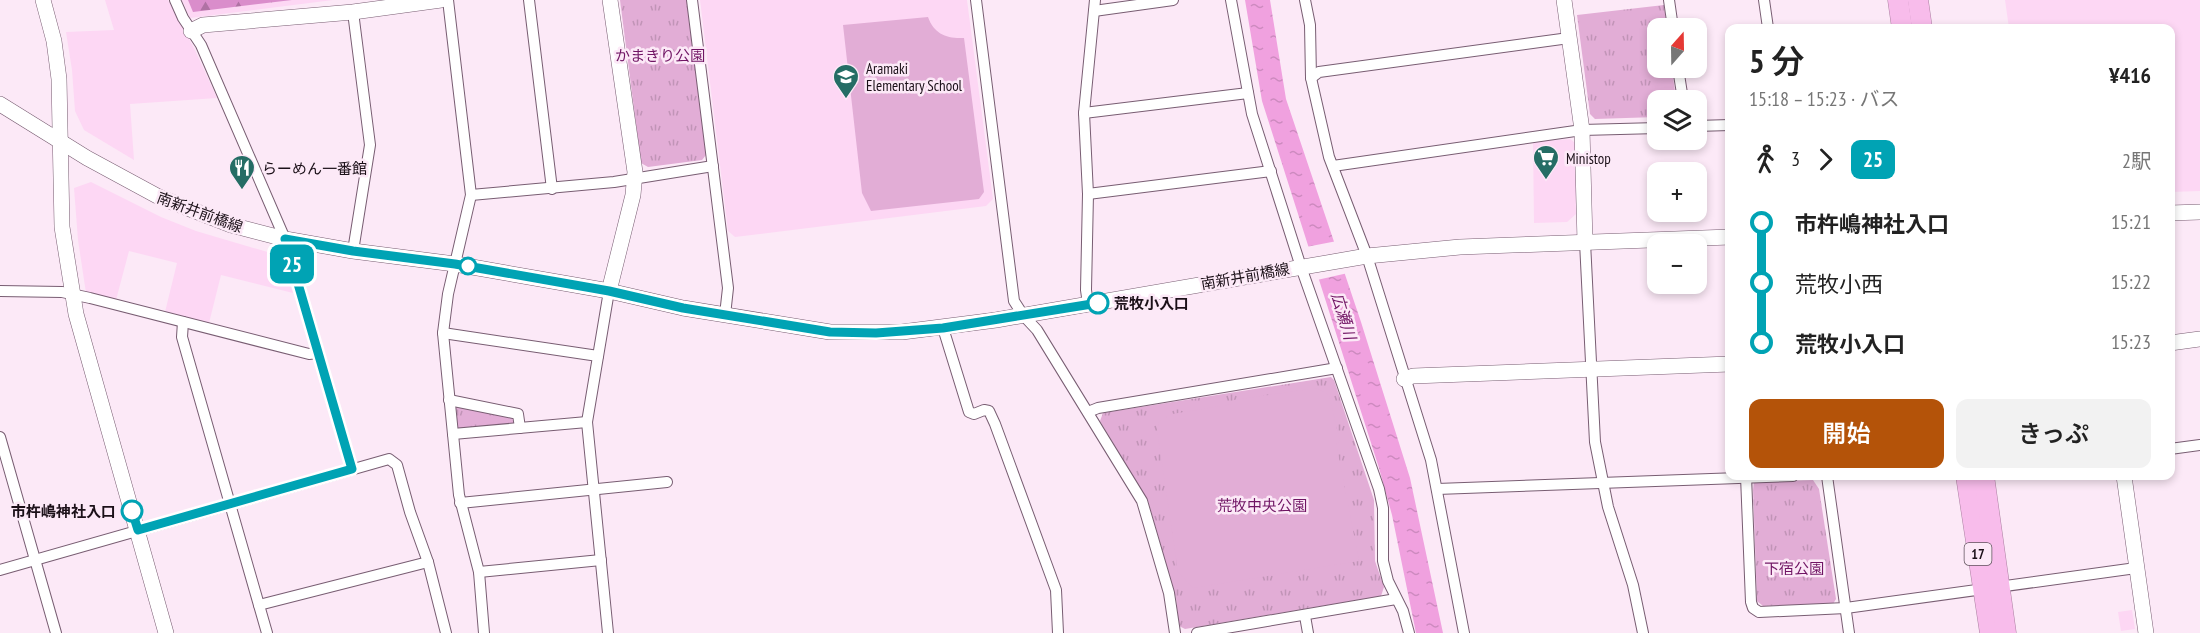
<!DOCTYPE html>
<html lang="ja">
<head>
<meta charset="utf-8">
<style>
  body { margin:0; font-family:"PT Sans Narrow","Noto Sans JP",sans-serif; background:#f2f2f2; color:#222; height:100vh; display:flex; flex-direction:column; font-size:22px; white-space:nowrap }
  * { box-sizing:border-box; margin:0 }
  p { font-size:20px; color:#767676 }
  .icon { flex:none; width:33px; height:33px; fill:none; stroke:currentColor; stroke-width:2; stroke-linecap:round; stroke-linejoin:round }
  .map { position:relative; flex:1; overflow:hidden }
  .sheet { position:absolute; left:1725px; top:24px; width:450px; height:456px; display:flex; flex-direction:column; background:#fff; border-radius:12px; box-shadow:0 3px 9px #0003 }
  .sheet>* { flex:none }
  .badge { padding:0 12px; border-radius:9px; font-size:21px; line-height:39px }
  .needle { width:39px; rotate:20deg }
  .controls { position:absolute; left:1647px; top:18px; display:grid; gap:12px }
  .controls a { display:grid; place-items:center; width:60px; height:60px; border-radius:12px; background:#fff; box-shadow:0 3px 9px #0003; font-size:30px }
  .map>.badge { position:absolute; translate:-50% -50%; box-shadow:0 0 0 3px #fff }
  .legs { display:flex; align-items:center; gap:9px; height:66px; padding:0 24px; font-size:20px }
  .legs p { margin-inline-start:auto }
  .overview { display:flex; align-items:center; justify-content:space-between; height:102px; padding:0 24px }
  h1 { font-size:33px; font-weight:600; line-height:45px }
  .primary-button { display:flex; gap:12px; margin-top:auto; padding:12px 24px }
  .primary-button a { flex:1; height:69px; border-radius:12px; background:#b45309; color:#fff; font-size:24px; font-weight:600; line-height:69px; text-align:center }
  .primary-button a+a { background:#f2f2f2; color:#222 }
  ul { padding:0 24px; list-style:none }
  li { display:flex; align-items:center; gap:21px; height:60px; font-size:22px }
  li i { display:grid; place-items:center; width:9px; height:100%; margin:0 8px; background:currentColor }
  li i::after { content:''; width:15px; height:15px; margin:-8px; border:4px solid; border-radius:50%; background:#fff }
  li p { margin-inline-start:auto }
  li:first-child i { background:linear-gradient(#0000 50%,currentColor 0) }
  li:last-child i { background:linear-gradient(currentColor 50%,#0000 0) }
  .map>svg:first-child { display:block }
  .built { fill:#fdd7f4 }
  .forest { fill:url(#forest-firs) }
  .park { fill:url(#park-tufts) }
  .garden { fill:#e2add6 }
  .water { fill:url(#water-ripples) }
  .pier { fill:#fce9f7 }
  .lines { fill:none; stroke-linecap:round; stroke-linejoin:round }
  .street-casing { stroke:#785d72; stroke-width:12 }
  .secondary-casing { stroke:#785d72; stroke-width:16 }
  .highway-casing { stroke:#ab80a1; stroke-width:21 }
  .street { stroke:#fff; stroke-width:10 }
  .secondary { stroke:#fff; stroke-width:15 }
  .highway { stroke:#f8bceb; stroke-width:20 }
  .line-1-casing { stroke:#fff; stroke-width:14 }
  .line-1 { stroke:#00a3b4; stroke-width:9 }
  .stop-1-dot { fill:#fff; stroke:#00a3b4; stroke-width:3 }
  .labels { text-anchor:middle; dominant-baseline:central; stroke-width:5; stroke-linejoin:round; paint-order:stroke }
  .shield { fill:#fce9f7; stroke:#5e515b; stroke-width:1.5 }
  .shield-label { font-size:14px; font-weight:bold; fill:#1b1018 }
  .park-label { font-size:15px; fill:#701564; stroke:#fce9f7 }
  .poi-label { font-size:15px; fill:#1b1018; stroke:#fce9f7; text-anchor:start }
  .street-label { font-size:15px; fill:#1b1018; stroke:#fce9f7 }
  .stop-label { font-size:15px; font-weight:bold; fill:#1b1018; stroke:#fce9f7; text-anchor:start }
  .water-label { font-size:16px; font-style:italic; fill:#731867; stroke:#fce9f7 }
</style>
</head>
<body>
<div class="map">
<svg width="2200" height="633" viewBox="0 0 2200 633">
  <defs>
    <pattern id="forest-firs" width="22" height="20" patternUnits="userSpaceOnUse" patternTransform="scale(1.5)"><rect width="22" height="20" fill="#da8dcb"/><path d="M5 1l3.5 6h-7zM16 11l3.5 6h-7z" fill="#b072a4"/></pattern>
    <pattern id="park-tufts" width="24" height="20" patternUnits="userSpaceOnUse" patternTransform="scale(1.5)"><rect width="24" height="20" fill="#e2add6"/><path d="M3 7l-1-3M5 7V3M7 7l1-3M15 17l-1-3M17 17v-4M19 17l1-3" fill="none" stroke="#c194b7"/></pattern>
    <pattern id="water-ripples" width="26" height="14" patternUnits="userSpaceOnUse" patternTransform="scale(1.5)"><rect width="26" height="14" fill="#f0a1df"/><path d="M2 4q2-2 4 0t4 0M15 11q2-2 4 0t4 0" fill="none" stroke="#cd8abf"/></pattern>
  </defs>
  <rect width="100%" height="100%" fill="#fce9f7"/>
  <!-- built -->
  <g class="built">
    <path d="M105,0H168L195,50L217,98L130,104L134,160L84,130L75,111L72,70L66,32L114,30Z"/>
    <path d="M182,0H333L190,18Z"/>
    <path d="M700,0H967L993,199L986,206L735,237L728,231Z"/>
    <path d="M2005,0H2200V191L2171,192L2170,28H2009Z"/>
    <path d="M1570,139L1575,143L1576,214L1567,222L1534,223L1533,142Z"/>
    <path d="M91,182L161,217L196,231L281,256L293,293L221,275L209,323L165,312L177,263L129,251L116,300L86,293L78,240L74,188Z"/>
    <path d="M2132,610L2135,629L2121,631L2118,612Z"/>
  </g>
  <!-- forest -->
  <path class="forest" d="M188,0H292L193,12Z"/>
  <!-- park -->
  <g class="park">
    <path d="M620,0H687L706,155L702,160L648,167L641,163Z"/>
    <path d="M1664,5L1667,28H1658V68H1672L1676,100H1658L1657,117L1595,119L1590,114L1577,15Z"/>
    <path d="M1331,377L1334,380L1374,500L1375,561L1384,587L1381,596L1185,629L1179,626L1176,598L1148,501L1100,421L1103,413Z"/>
    <path d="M455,407L511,415L515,425L457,431Z"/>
    <path d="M1813,480L1819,489L1836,599L1833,604L1763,606L1757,601L1753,490L1754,482Z"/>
  </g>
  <!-- garden -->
  <g class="garden">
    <path d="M928,17C934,34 947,39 964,38L984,192L979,199L871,211L862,193L843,25Z"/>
    <path d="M1317,388L1329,395L1340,442L1336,443L1359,561L1193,588L1178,572L1157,430L1159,421L1172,414L1233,404V400Z"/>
  </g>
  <!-- water -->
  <path class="water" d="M1245,0H1270L1286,99L1361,322L1410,478L1443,633H1416L1392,515L1379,468L1262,101Z"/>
  <!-- pier -->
  <path class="pier" d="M1337,241L1348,273L1317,280L1306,247Z"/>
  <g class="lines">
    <defs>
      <g id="street">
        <path d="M175,0L183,18L201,45L285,239L352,469"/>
        <path d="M448,0L471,195L448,294L443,333L459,495L479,572L484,633"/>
        <path d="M529,0L552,189"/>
        <path d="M692,0L728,288L725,315"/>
        <path d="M976,0L1014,301L1023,315L1037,330L1142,501L1169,593L1175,633"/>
        <path d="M1231,0L1252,114L1301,267L1379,489L1383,508V561L1388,581L1403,611L1409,633"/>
        <path d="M1305,0L1310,25L1311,78L1329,157L1367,256L1431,460L1464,633"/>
        <path d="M1669,0L1673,28"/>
        <path d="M1764,0L1768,28"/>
        <path d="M1094,11L1173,0"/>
        <path d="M1678,68L1683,100"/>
        <path d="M1311,78L1319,72L1569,38"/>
        <path d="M1084,113L1248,93"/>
        <path d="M1696,126L1730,125"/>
        <path d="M1333,166L1582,130L1658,128"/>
        <path d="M1088,194L1271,171"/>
        <path d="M471,195L614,182L713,166"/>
        <path d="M1585,242L1595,442L1608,507L1633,585L1643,633"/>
        <path d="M353,251L370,145L353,12"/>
        <path d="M0,291L62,292L90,298L309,354L318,353"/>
        <path d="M1088,304L1086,290L1088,194L1084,113L1095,0"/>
        <path d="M183,322L182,337L267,633"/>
        <path d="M943,328L969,412L974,414L984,410L989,411L995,424L1056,590L1058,633"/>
        <path d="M443,333L598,356"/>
        <path d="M449,400L518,414L520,428"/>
        <path d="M1088,412L1098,408L1337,368"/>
        <path d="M453,434L587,422"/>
        <path d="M0,437L56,633"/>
        <path d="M2170,449L2200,445"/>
        <path d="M1746,476L1751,602L1753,608L1759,612L1846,608L2136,568"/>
        <path d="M1827,476L1849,633"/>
        <path d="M1437,489L1793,476"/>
        <path d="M460,503L667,482"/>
        <path d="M0,570L389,459L397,465L410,512L428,562L446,633"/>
        <path d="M479,572L601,560"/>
        <path d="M259,605L428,562"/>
        <path d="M1305,616L1308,633"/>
        <path d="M608,633L587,422L609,291"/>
        <path d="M1197,633L1396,599"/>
      </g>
      <g id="secondary">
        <path d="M43,0L54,41L59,79L62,227L76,314L166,633"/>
        <path d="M1564,0L1582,130L1585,242"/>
        <path d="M191,31L203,25L353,12L441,0"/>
        <path d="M0,104L87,158L159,197L231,225L285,239L353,251L455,264L609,291L683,308L830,332H902L996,320L1367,256L1460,247L1730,237"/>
        <path d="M2170,213L2200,212"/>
        <path d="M609,291L633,195L635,172L610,0"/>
        <path d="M2170,343L2200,339"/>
        <path d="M1404,379L1413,376L1730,364"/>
        <path d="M2124,476L2146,633"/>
      </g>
      <g id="highway">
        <path d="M1898,0L1902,28"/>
        <path d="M1918,0L1922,28"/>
        <path d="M1966,476L1990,633"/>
        <path d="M1984,476L2006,633"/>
      </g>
    </defs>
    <!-- street casing -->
    <use href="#street" class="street-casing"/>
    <!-- secondary casing -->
    <use href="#secondary" class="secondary-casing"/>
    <!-- highway casing -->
    <use href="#highway" class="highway-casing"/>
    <!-- street -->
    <use href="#street" class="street"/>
    <!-- secondary -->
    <use href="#secondary" class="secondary"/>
    <!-- highway -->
    <use href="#highway" class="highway"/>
  </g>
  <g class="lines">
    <defs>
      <path id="line-1" d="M132,511L138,530L352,469L285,239L353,251L455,264L609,291L683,308L830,332L876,333L943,328L1098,303"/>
    </defs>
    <!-- line-1 casing -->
    <use href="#line-1" class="line-1-casing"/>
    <!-- line-1 -->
    <use href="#line-1" class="line-1"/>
  </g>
  <!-- icons -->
  <defs>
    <symbol id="school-pin" viewBox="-11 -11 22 30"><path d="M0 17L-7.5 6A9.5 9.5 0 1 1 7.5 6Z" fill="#256d65" stroke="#fce9f7"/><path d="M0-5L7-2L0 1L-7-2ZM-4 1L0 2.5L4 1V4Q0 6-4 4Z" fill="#fff"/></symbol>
    <symbol id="supermarket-pin" viewBox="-11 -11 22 30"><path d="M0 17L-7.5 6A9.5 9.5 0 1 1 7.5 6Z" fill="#256d65" stroke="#fce9f7"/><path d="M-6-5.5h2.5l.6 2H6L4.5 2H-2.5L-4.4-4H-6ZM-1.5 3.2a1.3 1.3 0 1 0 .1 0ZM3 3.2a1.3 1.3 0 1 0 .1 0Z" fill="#fff"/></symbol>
    <symbol id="restaurant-pin" viewBox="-11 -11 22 30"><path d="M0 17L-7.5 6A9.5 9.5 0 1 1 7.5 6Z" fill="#256d65" stroke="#fce9f7"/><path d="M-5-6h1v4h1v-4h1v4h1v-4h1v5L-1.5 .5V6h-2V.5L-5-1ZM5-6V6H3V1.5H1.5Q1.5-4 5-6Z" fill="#fff"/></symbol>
  </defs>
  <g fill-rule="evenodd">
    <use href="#school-pin" x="831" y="62" width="30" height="40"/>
    <use href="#supermarket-pin" x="1531" y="143" width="30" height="40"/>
    <use href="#restaurant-pin" x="227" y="153" width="30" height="40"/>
  </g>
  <!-- markers -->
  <g class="stop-1-dot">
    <circle cx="468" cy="266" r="8"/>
    <circle cx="1098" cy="303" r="10"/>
    <circle cx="132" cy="511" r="10"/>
  </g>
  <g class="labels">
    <!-- shield labels -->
    <rect class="shield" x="1964.5" y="543" width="27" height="22" rx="4.5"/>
    <g class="shield-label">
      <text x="1978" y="554">17</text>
    </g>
    <!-- park labels -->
    <g class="park-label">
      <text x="660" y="55">かまきり公園</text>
      <text x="1262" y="505">荒牧中央公園</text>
      <text x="1794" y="568">下宿公園</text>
    </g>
    <!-- poi labels -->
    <g class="poi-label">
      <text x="866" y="68">Aramaki<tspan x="866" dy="17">Elementary School</tspan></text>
      <text x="1566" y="158">Ministop</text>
      <text x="262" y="168">らーめん一番館</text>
    </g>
    <!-- street labels -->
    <g class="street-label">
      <text transform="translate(200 212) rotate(20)">南新井前橋線</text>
      <text transform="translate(1245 276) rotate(-10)">南新井前橋線</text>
    </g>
    <!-- stop labels -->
    <g class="stop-label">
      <text x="1114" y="303">荒牧小入口</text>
      <text x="116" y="511" text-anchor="end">市杵嶋神社入口</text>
    </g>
    <!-- water labels -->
    <g class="water-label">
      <text transform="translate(1344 316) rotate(73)">広瀬川</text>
    </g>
  </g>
</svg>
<div class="controls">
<a><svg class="needle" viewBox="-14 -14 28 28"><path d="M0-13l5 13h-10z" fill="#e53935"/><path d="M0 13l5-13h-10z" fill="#767676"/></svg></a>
<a><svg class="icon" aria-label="layers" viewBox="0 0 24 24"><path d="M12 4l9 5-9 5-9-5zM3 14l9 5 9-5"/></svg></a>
<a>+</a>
<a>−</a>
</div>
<b class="badge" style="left:292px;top:264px;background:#00a3b4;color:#fff">25</b>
<section class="sheet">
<div class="overview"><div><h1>5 分</h1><p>15:18 – 15:23 · バス</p></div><b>¥416</b></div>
<div class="legs"><svg class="icon" aria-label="walk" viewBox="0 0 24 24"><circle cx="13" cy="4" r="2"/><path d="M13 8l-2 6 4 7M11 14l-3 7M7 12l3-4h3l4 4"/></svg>3<svg class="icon" aria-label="forward" viewBox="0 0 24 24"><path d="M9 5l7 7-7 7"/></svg><b class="badge" style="background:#00a3b4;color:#fff">25</b><p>2駅</p></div>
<ul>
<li><i style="color:#00a3b4"></i><b>市杵嶋神社入口</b><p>15:21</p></li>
<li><i style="color:#00a3b4"></i><span>荒牧小西</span><p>15:22</p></li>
<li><i style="color:#00a3b4"></i><b>荒牧小入口</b><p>15:23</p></li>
</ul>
<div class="primary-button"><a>開始</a><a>きっぷ</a></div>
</section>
</div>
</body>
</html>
